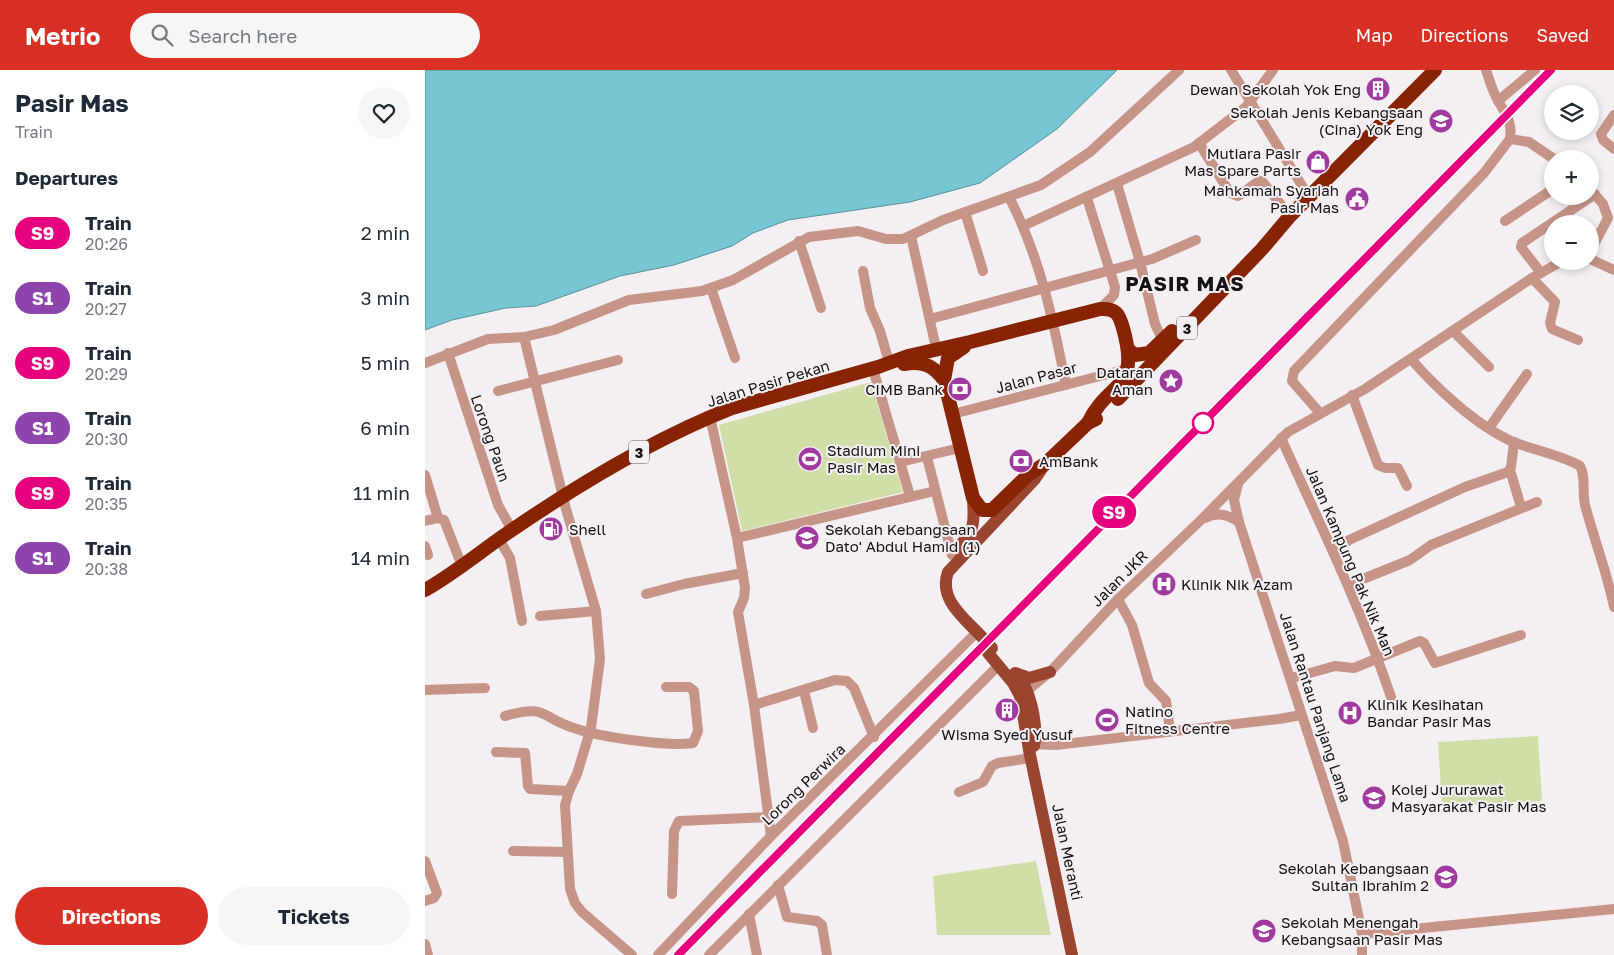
<!DOCTYPE html>
<html lang="en">
<head>
<meta charset="utf-8">
<style>
  body { margin:0; font-family:"Golos Text",sans-serif; background:#f6f6f7; color:#1f2937; height:100vh; display:flex; flex-direction:column; font-size:19px; white-space:nowrap }
  * { box-sizing:border-box; margin:0 }
  p { font-size:16px; color:#747a83 }
  .icon { flex:none; width:28px; height:28px; fill:none; stroke:currentColor; stroke-width:2; stroke-linecap:round; stroke-linejoin:round }
  .map { position:relative; flex:1; overflow:hidden }
  .details { display:flex; flex-direction:column; background:#fff; width:425px }
  .details>* { flex:none }
  .badge { padding:0 10px; border-radius:16px; font-size:18px; line-height:32px }
  .tools { position:absolute; left:1119px; top:15px; display:grid; gap:10px }
  .tools a { display:grid; place-items:center; width:55px; height:55px; border-radius:50%; background:#fff; box-shadow:0 2px 8px #0003; font-size:25px }
  .map>.badge { position:absolute; translate:-50% -50%; box-shadow:0 0 0 2px #fff }
  h2 { padding:0 15px; font-size:19px; line-height:45px }
  .round { display:grid; place-items:center; flex:none; width:52px; height:52px; border-radius:26px; background:#f6f6f7 }
  .summary { display:flex; align-items:center; justify-content:space-between; height:85px; padding:0 15px }
  h1 { font-size:24px; font-weight:700; line-height:38px }
  .primary-button { display:flex; gap:10px; margin-top:auto; padding:10px 15px }
  .primary-button a { flex:1; height:58px; border-radius:30px; background:#d93025; color:#fff; font-size:20px; font-weight:700; line-height:58px; text-align:center }
  .primary-button a+a { background:#f6f6f7; color:#1f2937 }
  ul { padding:0; list-style:none }
  li { display:flex; align-items:center; gap:15px; height:65px; padding:0 15px }
  li div { flex:1 }
  li b { display:block; font-size:19px }
  li em { font-style:normal }
  li .badge { min-width:55px; font-weight:700; text-align:center }
  header { display:flex; align-items:center; gap:30px; box-sizing:border-box; height:70px; padding:0 25px; background:#d93025; color:#fff }
  header strong { font-size:24px }
  nav { display:flex; gap:28px; margin-inline-start:auto; font-size:18px }
  .search { width:350px; height:45px; background:#f6f6f7; display:flex; align-items:center; gap:12px; box-sizing:border-box; padding:0 18px; border-radius:28px; color:#747a83; font-size:19px }
  main { display:flex; flex:1; min-height:0 }
  .map>svg:first-child { display:block }
  .green { fill:#d0dfa7 }
  .water { fill:#76c6d4; stroke:#59909a }
  .lines { fill:none; stroke-linecap:round; stroke-linejoin:round }
  .minor { stroke:#c79588; stroke-width:10 }
  .major { stroke:#9a452f; stroke-width:12 }
  .highway { stroke:#882303; stroke-width:14 }
  .rail { stroke:#837f82; stroke-width:2; stroke-dasharray:10 5; stroke-linecap:butt }
  .major-bridge { stroke:#9a452f; stroke-width:12 }
  .line-casing { stroke:#fff; stroke-width:11 }
  .line { stroke:#e6007e; stroke-width:8 }
  .stop-dot { fill:#fff; stroke:#e6007e; stroke-width:2.5 }
  .labels { text-anchor:middle; dominant-baseline:central; stroke-width:4; stroke-linejoin:round; paint-order:stroke }
  .shield { fill:#f4eff3; stroke:#585557; stroke-width:1 }
  .shield-label { font-size:14px; font-weight:bold; fill:#151314 }
  .poi-label { font-size:15px; fill:#151314; stroke:#f4eff3; text-anchor:start }
  .street-label { font-size:15px; fill:#151314; stroke:#f4eff3 }
  .district-label { font-size:20px; font-weight:bold; letter-spacing:1px; fill:#151314; stroke:#f4eff3 }
</style>
</head>
<body>
<header>
<strong>Metrio</strong>
<div class="search"><svg class="icon" aria-label="search" viewBox="0 0 24 24"><circle cx="10" cy="10" r="6"/><path d="M15 15l6 6"/></svg>Search here</div>
<nav><a>Map</a><a>Directions</a><a>Saved</a></nav>
</header>
<main>
<section class="details">
<div class="summary"><div><h1>Pasir Mas</h1><p>Train</p></div><a class="round"><svg class="icon" aria-label="heart" viewBox="0 0 24 24"><path d="M12 20l-8-8c-3-5 5-10 8-4 3-6 11-1 8 4z"/></svg></a></div>
<h2>Departures</h2>
<ul>
<li><span class="badge" style="background:#e6007e;color:#fff">S9</span><div><b>Train</b><p>20:26</p></div><em>2 min</em></li>
<li><span class="badge" style="background:#8e44ad;color:#fff">S1</span><div><b>Train</b><p>20:27</p></div><em>3 min</em></li>
<li><span class="badge" style="background:#e6007e;color:#fff">S9</span><div><b>Train</b><p>20:29</p></div><em>5 min</em></li>
<li><span class="badge" style="background:#8e44ad;color:#fff">S1</span><div><b>Train</b><p>20:30</p></div><em>6 min</em></li>
<li><span class="badge" style="background:#e6007e;color:#fff">S9</span><div><b>Train</b><p>20:35</p></div><em>11 min</em></li>
<li><span class="badge" style="background:#8e44ad;color:#fff">S1</span><div><b>Train</b><p>20:38</p></div><em>14 min</em></li>
</ul>
<div class="primary-button"><a>Directions</a><a>Tickets</a></div>
</section>
<div class="map">
<svg width="1189" height="885" viewBox="0 0 1189 885">
  <rect width="100%" height="100%" fill="#f4eff3"/>
  <!-- green -->
  <g class="green">
    <path d="M446,312L478,422L317,461L294,355Z"/>
    <path d="M1113,666L1117,731L1017,736L1013,672Z"/>
    <path d="M611,791L626,865H512L508,806Z"/>
  </g>
  <!-- water -->
  <path class="water" d="M0,0H692L632,59L555,113L485,132L363,150L328,163L307,176L249,195L195,206L111,236L81,238L27,250L0,260Z"/>
  <g class="lines">
    <!-- minor -->
    <g class="minor">
      <path d="M806,0L884,127"/>
      <path d="M1061,0C1064,9 1067,19 1071,27C1079,42 1088,51 1085,69"/>
      <path d="M1073,31L1110,0"/>
      <path d="M1189,45L1176,64L1178,70L1189,79"/>
      <path d="M774,73L805,123L813,126C822,122 828,112 837,111L865,146"/>
      <path d="M692,114L715,192L730,254L738,271"/>
      <path d="M1165,119L1178,134L1183,148L1165,182"/>
      <path d="M584,127C615,187 628,249 641,315"/>
      <path d="M662,128L690,217L689,225L675,239"/>
      <path d="M540,142L558,201"/>
      <path d="M1080,151L1128,119"/>
      <path d="M598,156L769,77L821,37L848,0"/>
      <path d="M486,166L511,278"/>
      <path d="M374,171L396,238"/>
      <path d="M1165,189L1189,200"/>
      <path d="M438,201L445,238L455,261L464,292"/>
      <path d="M1116,203L1096,177L1097,173L1170,124"/>
      <path d="M1107,208L1130,232L1125,253L1127,259L1153,270"/>
      <path d="M286,218L310,288"/>
      <path d="M505,249L727,189L771,170"/>
      <path d="M1028,261L1064,297"/>
      <path d="M99,267L141,439L171,541L175,589L166,658L152,704L144,721L140,735L145,819L150,833L157,842L207,885"/>
      <path d="M23,283L73,435L87,460"/>
      <path d="M986,289C1011,318 1051,355 1086,371C1105,379 1139,386 1155,396C1161,406 1157,423 1160,435C1169,469 1182,502 1189,537"/>
      <path d="M0,293L63,269L99,267L129,260L204,230L277,221L308,210L384,167L433,161L461,169H478L518,150L616,115L665,82L754,0"/>
      <path d="M448,299L485,426"/>
      <path d="M73,321L193,290"/>
      <path d="M927,325L953,395L960,398H973L982,416"/>
      <path d="M894,342L867,311L869,301L1059,103L1085,69L1104,72L1129,89"/>
      <path d="M528,344L702,299"/>
      <path d="M285,347L312,468L320,518L319,528L313,542L329,635L346,766"/>
      <path d="M1064,358L1102,304"/>
      <path d="M856,368C895,454 936,538 966,627"/>
      <path d="M502,387L527,485"/>
      <path d="M475,392L535,378"/>
      <path d="M1085,400L1096,437"/>
      <path d="M0,405L13,448"/>
      <path d="M813,414L809,430L814,452L918,771L937,864V885"/>
      <path d="M780,448C792,442 802,444 814,452"/>
      <path d="M0,451L13,448L19,450L37,496"/>
      <path d="M312,468L510,421"/>
      <path d="M74,469L85,488L97,551"/>
      <path d="M0,476L3,485"/>
      <path d="M909,483L924,470L1040,417L1083,402L1086,397L1089,372"/>
      <path d="M923,515L985,490L1006,475L1112,432"/>
      <path d="M221,524L259,514L318,503"/>
      <path d="M693,529L707,555L724,613L741,631L745,661"/>
      <path d="M115,546L171,541"/>
      <path d="M867,608L910,596L929,598L995,571L999,573L1010,593L1096,565"/>
      <path d="M0,620L60,618"/>
      <path d="M379,621L388,658"/>
      <path d="M596,626L625,602L693,529L776,450L863,362L940,319L1107,208L1137,191"/>
      <path d="M329,635L410,610L422,611L429,618L449,667"/>
      <path d="M80,646C123,633 116,649 152,659C176,667 244,677 268,673L273,661L269,621L264,617H241"/>
      <path d="M603,674L631,675L854,649L876,645"/>
      <path d="M71,682L100,683L103,716L105,719L144,721"/>
      <path d="M534,722L558,712L567,696L573,693L606,688"/>
      <path d="M88,781L142,782"/>
      <path d="M0,791L12,823L9,828L0,831"/>
      <path d="M353,815L362,847L392,851L397,855L402,885"/>
      <path d="M247,824L249,761L254,751L343,747"/>
      <path d="M324,844L332,885"/>
      <path d="M937,864L1189,839"/>
      <path d="M0,874L3,885"/>
      <path d="M233,885L346,766L547,567"/>
      <path d="M284,885L574,595"/>
    </g>
    <!-- major -->
    <g class="major">
      <path d="M534,477C551,457 549,453 548,428"/>
      <path d="M556,566C539,548 513,529 523,502L610,409L620,394"/>
      <path d="M563,583L588,613L595,626L604,680L647,885"/>
      <path d="M590,603L604,608L625,602"/>
      <path d="M598,613C607,629 613,659 609,676"/>
    </g>
    <!-- highway -->
    <g class="highway">
      <path d="M539,277L523,288L519,310L548,428L557,440H567L604,404L620,394L663,353L671,349"/>
      <path d="M705,281L710,285L724,283L747,261"/>
      <path d="M479,294C498,291 508,295 519,310"/>
      <path d="M693,329L837,179L865,146L1010,0"/>
      <path d="M0,520C30,503 56,481 84,462C154,414 228,369 307,338L453,297L483,286L545,272L675,239C691,238 694,244 698,258C716,322 684,309 663,353"/>
    </g>
    <!-- rail -->
    <path class="rail" d="M253,885L1124,0"/>
    <!-- major-bridge -->
    <path class="major-bridge" d="M556,566L567,578"/>
  </g>
  <g class="lines">
    <defs>
      <path id="line" d="M253,885L1126,0"/>
    </defs>
    <!-- line casing -->
    <use href="#line" class="line-casing"/>
    <!-- line -->
    <use href="#line" class="line"/>
  </g>
  <!-- icons -->
  <defs>
    <symbol id="building-disc" viewBox="-11 -11 22 22"><circle r="9.5" fill="#a03a9f" stroke="#f4eff3"/><path d="M-4-6H4V6H1V3H-1V6H-4ZM-2.5-4.3h1.7v1.8h-1.7ZM.8-4.3h1.7v1.8H.8ZM-2.5-1h1.7V.8h-1.7ZM.8-1h1.7V.8H.8Z" fill="#fff"/></symbol>
    <symbol id="school-disc" viewBox="-11 -11 22 22"><circle r="9.5" fill="#a03a9f" stroke="#f4eff3"/><path d="M0-5L7-2L0 1L-7-2ZM-4 1L0 2.5L4 1V4Q0 6-4 4Z" fill="#fff"/></symbol>
    <symbol id="shop-disc" viewBox="-11 -11 22 22"><circle r="9.5" fill="#a03a9f" stroke="#f4eff3"/><path d="M-5-2.5h2.3a2.7 3.5 0 0 1 5.4 0H5L5.5 6h-11ZM-1.5-2.5h3a1.5 2.3 0 0 0-3 0Z" fill="#fff"/></symbol>
    <symbol id="civic-disc" viewBox="-11 -11 22 22"><circle r="9.5" fill="#a03a9f" stroke="#f4eff3"/><path d="M-.6-6.5H3V-4.5H.6V-3L4-1V1h2V6H-6V1h2V-1L-.6-3ZM-1.2 2.5V6h2.4V2.5Z" fill="#fff"/></symbol>
    <symbol id="sight-disc" viewBox="-11 -11 22 22"><circle r="9.5" fill="#a03a9f" stroke="#f4eff3"/><path d="M0-6L1.8-2.2L6-1.7L2.9 1.2L3.7 5.4L0 3.3L-3.7 5.4L-2.9 1.2L-6-1.7L-1.8-2.2Z" fill="#fff"/></symbol>
    <symbol id="bank-disc" viewBox="-11 -11 22 22"><circle r="9.5" fill="#a03a9f" stroke="#f4eff3"/><path d="M-6-4H6V4H-6ZM0-2.3a2.3 2.3 0 1 0 0 4.6a2.3 2.3 0 1 0 0-4.6Z" fill="#fff"/></symbol>
    <symbol id="stadium-disc" viewBox="-11 -11 22 22"><circle r="9.5" fill="#a03a9f" stroke="#f4eff3"/><path d="M0-5a6.5 5 0 1 0 0 10a6.5 5 0 1 0 0-10ZM-3.5-1.8h7v3.6h-7Z" fill="#fff"/></symbol>
    <symbol id="fuel-disc" viewBox="-11 -11 22 22"><circle r="9.5" fill="#a03a9f" stroke="#f4eff3"/><path d="M-5.5-6h7V0h2V4h1.3V-2.5L3-4.5l.8-.8L6-3V5H2.5V1h-1V6h-7ZM-4.2-4.7v3.2H.2V-4.7Z" fill="#fff"/></symbol>
    <symbol id="hospital-disc" viewBox="-11 -11 22 22"><circle r="9.5" fill="#a03a9f" stroke="#f4eff3"/><path d="M-5-5h3v3.5h4V-5h3V5h-3V1.5h-4V5h-3Z" fill="#fff"/></symbol>
    <symbol id="university-disc" viewBox="-11 -11 22 22"><circle r="9.5" fill="#a03a9f" stroke="#f4eff3"/><path d="M0-5L7-2L0 1L-7-2ZM-4 1L0 2.5L4 1V4Q0 6-4 4Z" fill="#fff"/></symbol>
  </defs>
  <g fill-rule="evenodd">
    <use href="#building-disc" x="939" y="5" width="28" height="28"/>
    <use href="#school-disc" x="1002" y="37" width="28" height="28"/>
    <use href="#shop-disc" x="879" y="78" width="28" height="28"/>
    <use href="#civic-disc" x="918" y="115" width="28" height="28"/>
    <use href="#sight-disc" x="732" y="297" width="28" height="28"/>
    <use href="#bank-disc" x="521" y="305" width="28" height="28"/>
    <use href="#stadium-disc" x="371" y="375" width="28" height="28"/>
    <use href="#bank-disc" x="582" y="377" width="28" height="28"/>
    <use href="#fuel-disc" x="112" y="445" width="28" height="28"/>
    <use href="#school-disc" x="368" y="454" width="28" height="28"/>
    <use href="#hospital-disc" x="725" y="500" width="28" height="28"/>
    <use href="#building-disc" x="568" y="626" width="28" height="28"/>
    <use href="#hospital-disc" x="911" y="629" width="28" height="28"/>
    <use href="#stadium-disc" x="668" y="636" width="28" height="28"/>
    <use href="#university-disc" x="935" y="714" width="28" height="28"/>
    <use href="#school-disc" x="1007" y="793" width="28" height="28"/>
    <use href="#school-disc" x="825" y="847" width="28" height="28"/>
  </g>
  <!-- markers -->
  <circle class="stop-dot" cx="778" cy="353" r="10"/>
  <g class="labels">
    <!-- shield labels -->
    <g class="shield">
      <rect x="752" y="246.5" width="20" height="23" rx="4"/>
      <rect x="204" y="370.5" width="20" height="23" rx="4"/>
    </g>
    <g class="shield-label">
      <text x="762" y="258">3</text>
      <text x="214" y="382">3</text>
    </g>
    <!-- poi labels -->
    <g class="poi-label">
      <text x="936" y="19" text-anchor="end">Dewan Sekolah Yok Eng</text>
      <text x="998" y="42" text-anchor="end">Sekolah Jenis Kebangsaan<tspan x="998" dy="17">(Cina) Yok Eng</tspan></text>
      <text x="876" y="83" text-anchor="end">Mutiara Pasir<tspan x="876" dy="17">Mas Spare Parts</tspan></text>
      <text x="914" y="120" text-anchor="end">Mahkamah Syariah<tspan x="914" dy="17">Pasir Mas</tspan></text>
      <text x="728" y="302" text-anchor="end">Dataran<tspan x="728" dy="17">Aman</tspan></text>
      <text x="518" y="319" text-anchor="end">CIMB Bank</text>
      <text x="402" y="380">Stadium Mini<tspan x="402" dy="17">Pasir Mas</tspan></text>
      <text x="614" y="391">AmBank</text>
      <text x="144" y="459">Shell</text>
      <text x="400" y="459">Sekolah Kebangsaan<tspan x="400" dy="17">Dato' Abdul Hamid (1)</tspan></text>
      <text x="756" y="514">Klinik Nik Azam</text>
      <text x="942" y="634">Klinik Kesihatan<tspan x="942" dy="17">Bandar Pasir Mas</tspan></text>
      <text x="700" y="641">Natino<tspan x="700" dy="17">Fitness Centre</tspan></text>
      <text x="582" y="664" text-anchor="middle">Wisma Syed Yusuf</text>
      <text x="966" y="719">Kolej Jururawat<tspan x="966" dy="17">Masyarakat Pasir Mas</tspan></text>
      <text x="1004" y="798" text-anchor="end">Sekolah Kebangsaan<tspan x="1004" dy="17">Sultan Ibrahim 2</tspan></text>
      <text x="856" y="852">Sekolah Menengah<tspan x="856" dy="17">Kebangsaan Pasir Mas</tspan></text>
    </g>
    <!-- street labels -->
    <g class="street-label">
      <text transform="translate(611 307) rotate(-15)">Jalan Pasar</text>
      <text transform="translate(343 313) rotate(-17)">Jalan Pasir Pekan</text>
      <text transform="translate(66 368) rotate(71)">Lorong Paun</text>
      <text transform="translate(926 491) rotate(67)">Jalan Kampung Pak Nik Man</text>
      <text transform="translate(694 508) rotate(-45)">Jalan JKR</text>
      <text transform="translate(891 637) rotate(72)">Jalan Rantau Panjang Lama</text>
      <text transform="translate(378 714) rotate(-44)">Lorong Perwira</text>
      <text transform="translate(643 782) rotate(78)">Jalan Meranti</text>
    </g>
    <!-- district labels -->
    <g class="district-label">
      <text x="760" y="213">PASIR MAS</text>
    </g>
  </g>
</svg>
<div class="tools">
<a><svg class="icon" aria-label="layers" viewBox="0 0 24 24"><path d="M12 4l9 5-9 5-9-5zM3 14l9 5 9-5"/></svg></a>
<a>+</a>
<a>−</a>
</div>
<b class="badge" style="left:689px;top:442px;background:#e6007e;color:#fff">S9</b>
</div>
</main>
</body>
</html>
